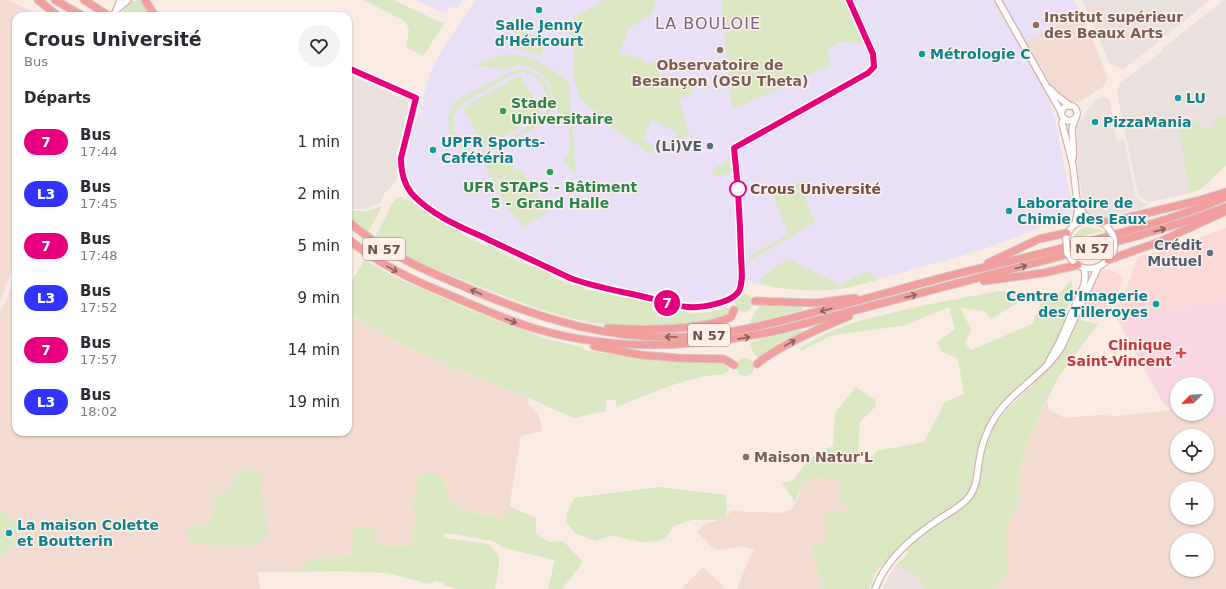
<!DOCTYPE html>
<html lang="fr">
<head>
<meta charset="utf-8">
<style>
  body { margin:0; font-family:"DejaVu Sans",sans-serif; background:#f2f2f3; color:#2b2b33; height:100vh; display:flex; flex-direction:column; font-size:15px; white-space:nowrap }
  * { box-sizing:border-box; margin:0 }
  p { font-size:13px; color:#7c7c81 }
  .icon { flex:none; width:22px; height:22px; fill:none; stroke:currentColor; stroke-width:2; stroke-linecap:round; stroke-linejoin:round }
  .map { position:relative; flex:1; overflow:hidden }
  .details { position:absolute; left:12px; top:12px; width:340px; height:424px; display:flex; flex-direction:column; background:#fff; border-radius:12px; box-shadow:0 1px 3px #0004 }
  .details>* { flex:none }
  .badge { padding:0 8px; border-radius:13px; font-size:14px; line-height:26px }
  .needle { width:26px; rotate:246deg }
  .controls { position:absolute; left:1170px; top:377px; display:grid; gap:8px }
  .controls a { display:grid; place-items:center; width:44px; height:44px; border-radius:50%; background:#fff; box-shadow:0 1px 3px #0004; font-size:20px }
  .map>.badge { position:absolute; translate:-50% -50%; box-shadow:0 0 0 2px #fff }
  h2 { padding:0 12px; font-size:15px; line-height:36px }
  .round { display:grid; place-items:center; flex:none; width:42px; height:42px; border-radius:21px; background:#f2f2f3 }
  .headline { display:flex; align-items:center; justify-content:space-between; height:68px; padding:0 12px }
  h1 { font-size:19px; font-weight:700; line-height:30px }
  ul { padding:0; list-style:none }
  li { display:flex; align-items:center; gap:12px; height:52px; padding:0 12px }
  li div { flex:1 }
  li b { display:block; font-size:15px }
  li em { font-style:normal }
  li .badge { min-width:44px; font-weight:700; text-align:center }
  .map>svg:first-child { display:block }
  .residential { fill:#f2dcd2; fill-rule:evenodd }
  .commercial { fill:#fad9d7 }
  .industrial { fill:#eae0dd }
  .education { fill:#e9e0f7 }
  .medical { fill:#f8d7e2; fill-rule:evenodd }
  .green { fill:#dae7c2; fill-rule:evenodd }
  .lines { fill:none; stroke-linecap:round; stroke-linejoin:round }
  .secondary-casing { stroke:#d0b2ab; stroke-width:8 }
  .highway-casing { stroke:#d4cac9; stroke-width:9 }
  .secondary { stroke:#fff; stroke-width:5.5 }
  .highway { stroke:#f19f9d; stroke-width:7 }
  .secondary-bridge-casing { stroke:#d0b2ab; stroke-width:8; stroke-linecap:butt }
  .secondary-bridge { stroke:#fff; stroke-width:5.5 }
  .oneway { stroke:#8b5f5b }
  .line-casing { stroke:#fff; stroke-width:9 }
  .line { stroke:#e6007e; stroke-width:6 }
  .culture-dot { fill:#0f9aa8; stroke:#fef0e8; stroke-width:1.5 }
  .education-dot { fill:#8d6e63; stroke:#fef0e8; stroke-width:1.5 }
  .leisure-dot { fill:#2e9e5b; stroke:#fef0e8; stroke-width:1.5 }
  .service-dot { fill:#5c6f8a; stroke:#fef0e8; stroke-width:1.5 }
  .stop-dot { fill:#fff; stroke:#e6007e; stroke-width:2 }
  .health-dot { fill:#e0444e; stroke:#fef0e8; stroke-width:1.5 }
  .labels { text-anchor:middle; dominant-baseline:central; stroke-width:3; stroke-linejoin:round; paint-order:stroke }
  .shield { fill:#fef0e8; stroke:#9b7f7a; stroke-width:1 }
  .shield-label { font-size:13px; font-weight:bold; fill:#714f4b }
  .education-label { font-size:14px; font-weight:bold; fill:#785e54; stroke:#fef0e8; text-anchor:start }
  .culture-label { font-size:14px; font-weight:bold; fill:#0d838f; stroke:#fef0e8; text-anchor:start }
  .leisure-label { font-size:14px; font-weight:bold; fill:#27864d; stroke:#fef0e8; text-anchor:start }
  .service-label { font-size:14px; font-weight:bold; fill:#4e5e75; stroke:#fef0e8; text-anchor:end }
  .stop-label { font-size:14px; font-weight:bold; fill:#714f4b; stroke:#fef0e8; text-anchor:start }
  .health-label { font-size:14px; font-weight:bold; fill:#be3a42; stroke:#fef0e8; text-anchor:end }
  .quarter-label { font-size:16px; letter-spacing:1px; fill:#75638d; stroke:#fef0e8 }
</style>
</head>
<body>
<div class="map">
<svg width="1226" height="589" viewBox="0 0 1226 589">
  <rect width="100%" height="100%" fill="#faece3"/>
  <!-- residential -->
  <g class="residential">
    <path d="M0,0H9L34,13L32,16H16V254L7,284L0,301Z"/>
    <path d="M1081,12L1108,78L1103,87L1079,102H1072L1064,99L1054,90L1026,41Z"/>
    <path d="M16,269V432H348V313L397,342L434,359L529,398L528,404L538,414L543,431L521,436L507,520L485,514L463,510L449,499L442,475L412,513L416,514L412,546L377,545L351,555L308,561L298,572H258L260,589H0V555L2,556L19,524L0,509V311L7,299Z"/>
    <path d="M1047,401L1049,410L1065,418L1099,415L1117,416L1155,412L1170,410L1181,416L1204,419L1222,416L1226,414V589H994L1000,582L1008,563L1006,553V534L1010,519L1017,506L1019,497L1018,478L1019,470L1032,431L1039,420L1038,417ZM1177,436H1207V466H1177ZM1177,488H1207V518H1177ZM1177,540H1207V570H1177Z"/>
    <path d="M818,477L839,481V500L847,505V511L827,544H811L823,589H737L749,559L754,550L743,546L717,550L711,546L697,532L706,523L719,520L732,511L780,513L791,510L797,500L803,483Z"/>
    <path d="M703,567L726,589H681Z"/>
  </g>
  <!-- commercial -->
  <g class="commercial">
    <path d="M1226,228V298L1118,320L1116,318L1117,307L1123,298L1138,256L1163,251Z"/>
    <path d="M1104,269L1116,272L1121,276L1122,281L1118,291L1109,302L1104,312L1098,315H1094L1087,313L1085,306L1098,274Z"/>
  </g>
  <!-- industrial -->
  <g class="industrial">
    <path d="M1082,0H1210L1124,69L1117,67L1109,63L1090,15Z"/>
    <path d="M1224,0H1226V165L1202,188L1190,193L1151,202H1148L1138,195L1117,93L1120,83L1162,52V49Z"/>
    <path d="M348,74L405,100L408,103V112L397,153V179L385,193L380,203L366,209H355L348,207Z"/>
    <path d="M1104,97L1108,98L1110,102L1116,138L1118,141L1124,139L1136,197L1143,202L1149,204L1142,208L1103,218L1092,215L1087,212L1084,206L1078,171L1077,128L1087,110L1098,99Z"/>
    <path d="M895,566H900L914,574L923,585L924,589H882Z"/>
  </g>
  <!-- education -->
  <g class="education">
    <path d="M415,0H463L457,9L450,6L446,13Z"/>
    <path d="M475,0H993L1045,90L1055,118L1074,214L982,250L842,289L822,290L778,288L749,282L745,279L724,296L700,302L687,303L575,276L450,217L422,198L412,185L407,170V155L416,121L417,120L430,73L442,50Z"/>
    <path d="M1001,0H1073L1081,12L1025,43Z"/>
  </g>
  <!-- medical -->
  <path class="medical" d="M1226,298V414L1217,418L1209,419L1181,416L1170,410L1162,401L1118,320ZM1177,384H1207V414H1177Z"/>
  <!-- green -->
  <g class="green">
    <path d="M136,0H143L152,16H118L128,4Z"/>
    <path d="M364,0H394L444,24L423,56L406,47L409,31L406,22Z"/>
    <path d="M604,0H654L656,4L650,16L630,27L619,53L643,59L646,64L654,61C661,83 671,81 692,82L691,99L690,95L678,99L685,116L683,118L690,135L678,139L676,136L678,133L652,120L642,140L654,146L650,154C627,137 581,112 575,83C573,76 574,68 574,61C573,48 572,34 572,21L576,16Z"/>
    <path d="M721,0H848L868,44L839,42L828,49L831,65L732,110Z"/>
    <path d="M518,30L546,38L541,56L513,48Z"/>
    <path d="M500,55C532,53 544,64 569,82L576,175L563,161L570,151L569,126C547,110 561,76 526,66C515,63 511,70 502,69C493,69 483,66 474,65Z"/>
    <path d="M521,69C547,72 562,101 544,122L489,153C458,163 434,122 458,99L508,73ZM523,72C526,73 529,74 532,75C542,82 552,99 546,112C545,114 542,117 540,119C528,127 515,134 503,142C497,145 492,149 486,151C471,155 457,143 454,129C451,118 455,111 462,104L510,76Z"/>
    <path d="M520,75L543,114L485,147L463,108Z"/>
    <path d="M1226,116V165L1202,188L1190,193L1178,124L1200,121L1201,128L1215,127L1214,119Z"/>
    <path d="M503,149L515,170L494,182L482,161Z"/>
    <path d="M730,159L731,174L715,176L711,170Z"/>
    <path d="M520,168L547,213L522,227L515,215L513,216L494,184Z"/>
    <path d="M803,179L810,187C801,199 810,211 816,222L749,261V256L788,234L773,195L795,185Z"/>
    <path d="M400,197L406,198L436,219L447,226L464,232L463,235L486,246L488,243L497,247L496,250L534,268L536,266L552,272L550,276L574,286L575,283L584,286L583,289L621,297L622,295L681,309L690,314L709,312L723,309L726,307L730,309C728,316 725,317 719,318C697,322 674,326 652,327C629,327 606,326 583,321C544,313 507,297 471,283C438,270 404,258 375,237L393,202L396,199Z"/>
    <path d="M380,206V211L368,232L348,215V209C357,212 372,212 380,206Z"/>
    <path d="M1086,227L1104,231L1072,239C1076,233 1079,229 1086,227Z"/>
    <path d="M788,258L840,285L866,271L875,276L877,280C865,283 853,287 840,289C814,292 786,290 760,284L759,280Z"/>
    <path d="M365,259L382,270L406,282L477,313L547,339L582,347L584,350L648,360L698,362H725L729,367C728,375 722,374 715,375C680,379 650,394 617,407L615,400H606V411L573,418L529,398L434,359L397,342L348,313V287Z"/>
    <path d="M1071,280L1073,288L1065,316L1098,324L1058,378L1038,417L1039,419L1032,431L1019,470L1018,478L1019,497L1017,506L1010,519L1006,534V553L1008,563L1006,572L1000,582L994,589H924C922,577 906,567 895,566L909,552L900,546L876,572L869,589H823L811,544H827L824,514L847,511V505L839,500V481L818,477L803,483L795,502L782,483L794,480C806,461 812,455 833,446L835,413L856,387L875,400L876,406L860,422L857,462L867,465L877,451L924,442L945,402L964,394L958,359L941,351L937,342L955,329L949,307L902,326L833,335L800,351L801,347L831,331L855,322L920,306L999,291L1020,293L1016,304L991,319L984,311L960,308L971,329L965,343L971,350L1032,324L1045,294L1061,292ZM1032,374L1036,382L1007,409L1000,417L990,415Z"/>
    <circle cx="744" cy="303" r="9"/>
    <path d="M759,306L803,307V310L750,323C750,317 757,312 759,306Z"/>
    <path d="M799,330L805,331L762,357H757L752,350L750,342Z"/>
    <circle cx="745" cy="367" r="9"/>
    <path d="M241,469L262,472L261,497L269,533L255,547L207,544H191L185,526H206L212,518L216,493H226Z"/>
    <path d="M420,474L442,475L449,499L463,510L507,519L509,506L536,518V534L549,542L563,541L583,562L562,589H548L555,560L504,548L493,541L445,533L444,538L489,544L499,557V567L495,589H457L444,585L443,583L436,581L429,584L387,573L339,571L298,572L308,561L351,555L354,527L376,529L377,545L412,546L416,514L412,513Z"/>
    <path d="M658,487L726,495L727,515L719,520H692L674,526L666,537L660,541L641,542L615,536L606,537L596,541L576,534L567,523L566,516L574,498Z"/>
    <path d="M0,509L19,524L15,542L2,556L0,555Z"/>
  </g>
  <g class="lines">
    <defs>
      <g id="secondary">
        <path d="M998,0L1061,112"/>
        <path d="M117,9L128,0"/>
        <path d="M113,16L117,9L120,0"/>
        <path d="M1050,89L1056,95L1070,106"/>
        <path d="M1064,119L1062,123L1073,166L1078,210L1075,224"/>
        <path d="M1073,158C1074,148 1072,138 1072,129C1073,124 1076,119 1077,114C1077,103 1063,102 1061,114L1064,119L1068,121L1075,119"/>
        <path d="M1079,204L1083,214L1090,219"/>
        <path d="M1067,236C1072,220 1091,215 1104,224"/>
        <path d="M1081,267C1093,271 1103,266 1110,257"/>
        <path d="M1049,361L1059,343L1084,285C1085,279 1086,274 1084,268"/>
        <path d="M875,589C886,559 912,537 938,520C948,513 961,507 969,497C977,487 977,473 979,462C981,447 986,432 994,419C1011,391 1043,376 1061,348L1098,267"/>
      </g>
      <g id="highway">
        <path d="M38,0L58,16"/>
        <path d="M55,0L83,16"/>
        <path d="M84,0L109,16"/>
        <path d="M145,0L155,16"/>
        <path d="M348,221C386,255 431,273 477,292C544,320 611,340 684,337C727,335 769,324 811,313C863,300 916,284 968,271C1012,261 1055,250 1098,239C1142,227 1185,215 1226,197"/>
        <path d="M1102,222H1109L1197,201L1226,192"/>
        <path d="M348,239C381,266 415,281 454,297C480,308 506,320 533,328C616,353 701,348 784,329L1141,235L1187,221L1226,207"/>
        <path d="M1108,260L1159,242L1224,212"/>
        <path d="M988,263L1039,239L1067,233"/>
        <path d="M984,281L1043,273L1078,265"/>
        <path d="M755,301L816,303L855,298"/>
        <path d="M608,328C642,331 695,330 727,319L731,317L734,310"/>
        <path d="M594,346L641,355L678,358L724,359L734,365"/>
        <path d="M757,364C766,356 776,351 786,345C807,334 827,325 849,316"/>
      </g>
    </defs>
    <!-- secondary casing -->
    <use href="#secondary" class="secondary-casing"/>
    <!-- highway casing -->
    <use href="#highway" class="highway-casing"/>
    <!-- secondary -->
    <use href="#secondary" class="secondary"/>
    <!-- highway -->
    <use href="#highway" class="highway"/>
    <defs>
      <g id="secondary-bridge">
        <path d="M1107,227C1114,234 1116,243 1113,253"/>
        <path d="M1066,238L1067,253L1073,261"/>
      </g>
    </defs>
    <!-- secondary-bridge casing -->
    <use href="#secondary-bridge" class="secondary-bridge-casing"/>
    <!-- secondary-bridge -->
    <use href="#secondary-bridge" class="secondary-bridge"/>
  </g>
  <!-- one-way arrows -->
  <defs><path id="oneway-shaft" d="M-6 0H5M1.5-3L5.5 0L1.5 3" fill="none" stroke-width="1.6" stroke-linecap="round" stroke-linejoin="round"/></defs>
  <g class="oneway">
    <use href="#oneway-shaft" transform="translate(1160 230) rotate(-16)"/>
    <use href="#oneway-shaft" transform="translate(1021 267) rotate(-15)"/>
    <use href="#oneway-shaft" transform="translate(392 269) rotate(29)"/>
    <use href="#oneway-shaft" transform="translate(476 292) rotate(-157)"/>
    <use href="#oneway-shaft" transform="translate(911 296) rotate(-15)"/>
    <use href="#oneway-shaft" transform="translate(826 310) rotate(165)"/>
    <use href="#oneway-shaft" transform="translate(511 321) rotate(21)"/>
    <use href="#oneway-shaft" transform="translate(671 337) rotate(180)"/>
    <use href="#oneway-shaft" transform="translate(744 338) rotate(-10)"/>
    <use href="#oneway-shaft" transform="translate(790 343) rotate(-29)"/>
  </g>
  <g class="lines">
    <defs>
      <path id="line" d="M348,68L416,98L401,158C401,172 404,185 413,195C433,216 461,227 487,239C515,252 542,265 570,278C597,288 625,292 653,299C664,302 676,306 688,307C701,308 732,303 739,291C744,281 741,265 741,255C740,219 738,184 734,148L868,73L874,67L873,54L849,0"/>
    </defs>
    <!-- line casing -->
    <use href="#line" class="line-casing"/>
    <!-- line -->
    <use href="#line" class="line"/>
  </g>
  <!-- markers -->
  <g class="culture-dot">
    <circle cx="539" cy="10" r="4"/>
    <circle cx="922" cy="54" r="4"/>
    <circle cx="1178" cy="98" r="4"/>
    <circle cx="1095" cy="122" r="4"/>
    <circle cx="433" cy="150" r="4"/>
    <circle cx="1009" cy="211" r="4"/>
    <circle cx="1156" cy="304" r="4"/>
    <circle cx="9" cy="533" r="4"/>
  </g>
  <g class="education-dot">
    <circle cx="1036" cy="25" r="4"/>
    <circle cx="720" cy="50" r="4"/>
    <circle cx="746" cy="457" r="4"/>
  </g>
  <g class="leisure-dot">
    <circle cx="503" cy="111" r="4"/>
    <circle cx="550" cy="172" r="4"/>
  </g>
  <g class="service-dot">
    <circle cx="710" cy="146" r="4"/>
    <circle cx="1210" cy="253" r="4"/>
  </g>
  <circle class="stop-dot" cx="738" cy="189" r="8"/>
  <path class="health-dot" d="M1179 347h4v4h4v4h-4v4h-4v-4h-4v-4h4z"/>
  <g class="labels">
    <!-- shield labels -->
    <g class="shield">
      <rect x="1071" y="237" width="42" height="22" rx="3"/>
      <rect x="363" y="238" width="42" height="22" rx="3"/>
      <rect x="688" y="324" width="42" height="22" rx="3"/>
    </g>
    <g class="shield-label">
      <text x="1092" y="248">N 57</text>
      <text x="384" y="249">N 57</text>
      <text x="709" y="335">N 57</text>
    </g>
    <!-- education labels -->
    <g class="education-label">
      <text x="1044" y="17">Institut supérieur<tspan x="1044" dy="16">des Beaux Arts</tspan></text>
      <text x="720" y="65" text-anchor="middle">Observatoire de<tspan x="720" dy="16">Besançon (OSU Theta)</tspan></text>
      <text x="754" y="457">Maison Natur'L</text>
    </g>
    <!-- culture labels -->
    <g class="culture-label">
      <text x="539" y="25" text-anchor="middle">Salle Jenny<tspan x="539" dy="16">d'Héricourt</tspan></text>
      <text x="930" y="54">Métrologie C</text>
      <text x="1186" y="98">LU</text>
      <text x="1103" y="122">PizzaMania</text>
      <text x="441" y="142">UPFR Sports-<tspan x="441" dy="16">Cafétéria</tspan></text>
      <text x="1017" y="203">Laboratoire de<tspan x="1017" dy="16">Chimie des Eaux</tspan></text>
      <text x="1148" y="296" text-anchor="end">Centre d'Imagerie<tspan x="1148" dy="16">des Tilleroyes</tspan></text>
      <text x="17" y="525">La maison Colette<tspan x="17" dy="16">et Boutterin</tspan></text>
    </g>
    <!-- leisure labels -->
    <g class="leisure-label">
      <text x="511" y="103">Stade<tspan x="511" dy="16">Universitaire</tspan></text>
      <text x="550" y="187" text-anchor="middle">UFR STAPS - Bâtiment<tspan x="550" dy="16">5 - Grand Halle</tspan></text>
    </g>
    <!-- service labels -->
    <g class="service-label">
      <text x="702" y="146">(Li)VE</text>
      <text x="1202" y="245">Crédit<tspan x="1202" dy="16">Mutuel</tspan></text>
    </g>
    <!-- stop labels -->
    <g class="stop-label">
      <text x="750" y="189">Crous Université</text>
    </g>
    <!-- health labels -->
    <g class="health-label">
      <text x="1172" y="345">Clinique<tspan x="1172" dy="16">Saint-Vincent</tspan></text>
    </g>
    <!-- quarter labels -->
    <g class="quarter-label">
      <text x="708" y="23">LA BOULOIE</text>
    </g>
  </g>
</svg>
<div class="controls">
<a><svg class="needle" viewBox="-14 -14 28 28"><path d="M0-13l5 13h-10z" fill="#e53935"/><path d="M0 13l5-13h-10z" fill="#7c7c81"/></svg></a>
<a><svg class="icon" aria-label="locate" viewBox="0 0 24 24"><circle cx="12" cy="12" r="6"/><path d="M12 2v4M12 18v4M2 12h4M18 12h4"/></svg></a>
<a>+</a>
<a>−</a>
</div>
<b class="badge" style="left:667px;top:303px;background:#e6007e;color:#fff">7</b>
<section class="details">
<div class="headline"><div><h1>Crous Université</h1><p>Bus</p></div><a class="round"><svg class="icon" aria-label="heart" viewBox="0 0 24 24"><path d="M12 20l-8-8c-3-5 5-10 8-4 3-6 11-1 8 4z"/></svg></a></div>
<h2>Départs</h2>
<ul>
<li><span class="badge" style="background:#e6007e;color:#fff">7</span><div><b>Bus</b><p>17:44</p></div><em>1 min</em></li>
<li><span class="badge" style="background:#33f;color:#fff">L3</span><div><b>Bus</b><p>17:45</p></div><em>2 min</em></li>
<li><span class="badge" style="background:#e6007e;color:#fff">7</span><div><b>Bus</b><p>17:48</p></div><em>5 min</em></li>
<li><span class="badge" style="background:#33f;color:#fff">L3</span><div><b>Bus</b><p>17:52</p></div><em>9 min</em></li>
<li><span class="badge" style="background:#e6007e;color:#fff">7</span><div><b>Bus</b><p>17:57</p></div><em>14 min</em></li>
<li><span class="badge" style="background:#33f;color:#fff">L3</span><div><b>Bus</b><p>18:02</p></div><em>19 min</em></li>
</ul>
</section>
</div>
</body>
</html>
